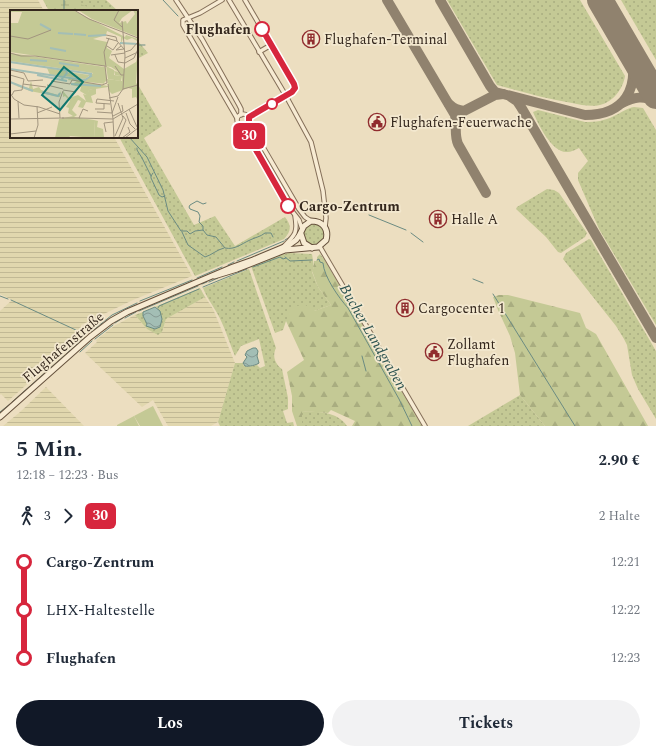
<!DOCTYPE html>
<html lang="de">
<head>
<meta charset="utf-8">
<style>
  body { margin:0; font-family:Spectral,serif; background:#f2f2f3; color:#1f2937; height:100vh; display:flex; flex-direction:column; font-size:15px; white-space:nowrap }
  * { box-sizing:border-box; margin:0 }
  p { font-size:13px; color:#747a83 }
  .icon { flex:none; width:22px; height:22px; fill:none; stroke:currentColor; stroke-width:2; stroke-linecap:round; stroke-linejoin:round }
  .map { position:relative; height:426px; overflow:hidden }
  .details { display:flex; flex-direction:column; background:#fff; flex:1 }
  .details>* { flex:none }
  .badge { padding:0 8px; border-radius:6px; font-size:14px; line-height:26px }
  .map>.badge { position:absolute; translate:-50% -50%; box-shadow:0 0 0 2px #fff }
  .legs { display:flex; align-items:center; gap:6px; height:44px; padding:0 16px; font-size:13px }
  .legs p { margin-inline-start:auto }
  .overview { display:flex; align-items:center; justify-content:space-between; height:68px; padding:0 16px }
  h1 { font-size:22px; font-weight:700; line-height:30px }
  .action { display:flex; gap:8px; margin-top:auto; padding:8px 16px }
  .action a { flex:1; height:46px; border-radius:24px; background:#111827; color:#fff; font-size:16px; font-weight:700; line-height:46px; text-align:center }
  .action a+a { background:#f2f2f3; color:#1f2937 }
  ul { padding:0 16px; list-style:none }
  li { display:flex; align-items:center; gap:14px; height:48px; font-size:15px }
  li i { display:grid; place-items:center; width:6px; height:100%; margin:0 5px; background:currentColor }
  li i::after { content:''; width:10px; height:10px; margin:-5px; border:3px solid; border-radius:50%; background:#fff }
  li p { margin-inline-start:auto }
  li:first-child i { background:linear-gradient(#0000 50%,currentColor 0) }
  li:last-child i { background:linear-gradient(currentColor 50%,#0000 0) }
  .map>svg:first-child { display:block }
  .farmland { fill:url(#farmland-rules) }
  .green { fill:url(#green-dots) }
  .forest { fill:url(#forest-firs) }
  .wetland { fill:url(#wetland-marsh) }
  .pitch { fill:#c4c995 }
  .water { fill:url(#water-waves); stroke:#6b8b82 }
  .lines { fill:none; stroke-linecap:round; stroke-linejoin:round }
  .stream { stroke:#6b8b82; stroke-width:1 }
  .taxiway { stroke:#90826e; stroke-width:10 }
  .runway { stroke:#90826e; stroke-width:26 }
  .minor-casing { stroke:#846f59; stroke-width:5.5 }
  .secondary-casing { stroke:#65503c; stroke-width:7 }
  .minor { stroke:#f7ebd3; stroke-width:3.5 }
  .secondary { stroke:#f7ebd3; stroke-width:5 }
  .line-1-casing { stroke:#fff; stroke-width:9 }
  .line-1 { stroke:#d7263d; stroke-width:6 }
  .stop-1-dot { fill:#fff; stroke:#d7263d; stroke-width:2 }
  .labels { text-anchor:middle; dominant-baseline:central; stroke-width:3.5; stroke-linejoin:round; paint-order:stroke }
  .stop-label { font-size:14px; font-weight:bold; fill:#34271d; stroke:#f3e8cf; text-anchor:end }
  .poi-label { font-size:14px; fill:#34271d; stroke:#f3e8cf; text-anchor:start }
  .street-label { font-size:14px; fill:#34271d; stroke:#f3e8cf }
  .water-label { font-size:15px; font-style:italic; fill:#2c5350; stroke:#f3e8cf }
  .inset-river { fill:none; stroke:#a3beb5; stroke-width:2 }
  .inset-road { fill:none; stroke:#a2957f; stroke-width:1 }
  .view { fill:#0f766e; fill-opacity:0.15; stroke:#0f766e; stroke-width:2 }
  .inset-edge { fill:none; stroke:#34271d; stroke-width:2 }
</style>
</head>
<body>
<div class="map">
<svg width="656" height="426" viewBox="0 0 656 426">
  <defs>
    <pattern id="farmland-rules" width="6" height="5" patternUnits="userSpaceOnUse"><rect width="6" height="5" fill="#e1d7ae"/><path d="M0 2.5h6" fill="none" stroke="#c2b995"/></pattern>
    <pattern id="green-dots" width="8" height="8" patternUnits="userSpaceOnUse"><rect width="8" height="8" fill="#c4c995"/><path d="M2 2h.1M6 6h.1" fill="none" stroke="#a9ad80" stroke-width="1.8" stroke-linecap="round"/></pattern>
    <pattern id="forest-firs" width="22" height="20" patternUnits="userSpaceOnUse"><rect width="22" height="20" fill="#c4c995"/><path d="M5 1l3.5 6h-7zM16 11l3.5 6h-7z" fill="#a9ad80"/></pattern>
    <pattern id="wetland-marsh" width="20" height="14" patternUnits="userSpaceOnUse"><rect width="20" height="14" fill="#c4c995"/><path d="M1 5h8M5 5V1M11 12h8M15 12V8" fill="none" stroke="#a9ad80"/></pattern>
    <pattern id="water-waves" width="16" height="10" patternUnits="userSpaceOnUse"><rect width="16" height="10" fill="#a3beb5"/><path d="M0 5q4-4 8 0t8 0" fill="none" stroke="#869a93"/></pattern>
  </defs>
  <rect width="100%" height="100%" fill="#ecdec0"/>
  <!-- farmland -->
  <g class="farmland">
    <path d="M0,0H38L44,11H11V137H114L192,276L133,300L81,325L82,336L8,401L1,394L0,395V311L12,300L0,294Z"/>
    <path d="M205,297L213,309L235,363L218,422L211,426H168L153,400L142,407L85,353L97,342L96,340L114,326L135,315L147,329L162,332L166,319Z"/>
    <path d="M46,387L84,426H3L20,412Z"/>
  </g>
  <!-- green -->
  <g class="green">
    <path d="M43,0H106L118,11H49Z"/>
    <path d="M447,0H580L625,76C623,89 613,102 600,105C591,107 581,105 572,103C547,99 522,92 497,85Z"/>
    <path d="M621,0H656V60Z"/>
    <path d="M137,40L148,53L137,59Z"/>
    <path d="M137,83L162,126L144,138L194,225L215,216L235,246L285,217C292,226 291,231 284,239L195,276L119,137H137Z"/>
    <path d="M634,107L643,108L656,130V325L599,229L578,180V173L588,161L579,148C575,150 571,152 567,152C552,153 538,124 533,112L538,110L585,122C596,122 604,121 614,116C621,113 627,108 634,107Z"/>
    <path d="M547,189L554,190L559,193L587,233L585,237L561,253L558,252L546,237L516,209L517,207Z"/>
    <path d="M313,223C323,226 327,232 322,242L314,246L306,244L301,232L303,228Z"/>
    <path d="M589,239L591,240L656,351V419L638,389L632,375L627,345L624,339L616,326L563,259L566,253Z"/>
    <path d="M289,253L312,254L314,267L312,272L318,287L331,305L286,321L283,330L275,333L251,266L281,255Z"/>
    <path d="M249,269L276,348C272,356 275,364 282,369L288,398V409L283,411L287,423L293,422L294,426H220L218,422L235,363H243V365L247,367L257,365L260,368L265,366L259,339L241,346L235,356C229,342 225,327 217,313C212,304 207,298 203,288Z"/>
    <path d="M200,288L205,297L166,319L162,332L158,335L147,329L135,315L143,312V316L147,324L158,308L155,307Z"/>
    <path d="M520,395L545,426H468Z"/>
    <path d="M302,411C318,412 337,411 347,426H302Z"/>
  </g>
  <!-- forest -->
  <g class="forest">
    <path d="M320,254L324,259L422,426H352L355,421L331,410L328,413L302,411V426H297L292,411V396L287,372L304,360L286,321L291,308L304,304L314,311L331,305L318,287L312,271L314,267V261H317V257Z"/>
    <path d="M499,295H508L580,313L586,328L596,334L648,426H545L520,395L515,353L510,336L498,310L493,297Z"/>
  </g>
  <!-- wetland -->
  <g class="wetland">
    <path d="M48,0H78L80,4L99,11H53Z"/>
    <path d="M124,137H135L142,147L141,150L133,151Z"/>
  </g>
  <!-- pitch -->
  <g class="pitch">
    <path d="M153,406L163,426H140L134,416Z"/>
    <path d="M134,416L139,426H117V425Z"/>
  </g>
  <!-- water -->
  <g class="water">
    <path d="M155,307L160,311L162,319L160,327L155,329L146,326L147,324L143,316V312Z"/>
    <path d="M253,348H256L258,351L257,356L259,363C257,365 248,367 245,366L243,363L247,357L245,355L247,351Z"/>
  </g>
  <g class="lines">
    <!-- stream -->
    <g class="stream">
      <path d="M64,0V11"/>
      <path d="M163,0L178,16"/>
      <path d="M137,45H145"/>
      <path d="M129,137L147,157L163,190L168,211L181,231H187L190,234L195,231L203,230L207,235L216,237L225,248C235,250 241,244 250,240C256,237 260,237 265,233H271L273,237"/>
      <path d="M137,148V150L142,158L151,176"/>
      <path d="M153,173L151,176V178L159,195L162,197L165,196"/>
      <path d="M358,209L364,212"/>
      <path d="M369,215L406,230"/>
      <path d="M203,230V226L199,222L200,216L198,212L190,209L189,207L190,205L197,201L203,204L206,203"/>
      <path d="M182,232L188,245L205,257C212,255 216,250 224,248"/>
      <path d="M411,233L423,242"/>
      <path d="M285,240L290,237"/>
      <path d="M285,257L290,261L312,260"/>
      <path d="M317,260L319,259L320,262L323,263C324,277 339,298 348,308L399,399L412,426"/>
      <path d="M237,261L284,241"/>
      <path d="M228,265L234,262"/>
      <path d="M253,267L280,257L283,259L286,258"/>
      <path d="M197,278L222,267"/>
      <path d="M473,279L483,283"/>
      <path d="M209,282L218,278"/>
      <path d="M202,284L207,282"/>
      <path d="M203,287L247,269"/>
      <path d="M493,294L575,426"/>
      <path d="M0,296L8,299"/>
      <path d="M11,300L78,331"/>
      <path d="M140,301L192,280"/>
      <path d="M158,308L159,306L199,289"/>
      <path d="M139,311L198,286"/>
      <path d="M125,318L136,312"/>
      <path d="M115,323L123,318"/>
      <path d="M83,327L102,318"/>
      <path d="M91,332L112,315L137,303"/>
      <path d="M95,339L113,325"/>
      <path d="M80,352L92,341"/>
      <path d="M66,354L84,338"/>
      <path d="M362,356L366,371"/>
      <path d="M12,402L65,355"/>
      <path d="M0,412L10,404"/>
    </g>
    <!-- taxiway -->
    <g class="taxiway">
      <path d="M387,0L455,115C457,125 454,135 458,144L486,193"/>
      <path d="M440,0L490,86L495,92L503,94L585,115C625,115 639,89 631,53"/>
      <path d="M511,97L517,101L521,107L656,338"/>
      <path d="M622,103C634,97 644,95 656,102"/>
      <path d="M449,104C453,108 457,110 464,111L495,95L503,94"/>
    </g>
    <!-- runway -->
    <path class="runway" d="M600,0L656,96"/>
    <defs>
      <g id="minor">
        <path d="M176,0L202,39L239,105L241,109V115"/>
        <path d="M222,0L200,13L183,20V25L237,118"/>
        <path d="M229,0L286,96L311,142L323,191L326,218L325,227"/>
        <path d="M245,0L294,84L295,87L292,92L249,117"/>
        <path d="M259,52L271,45"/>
        <circle cx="243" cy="120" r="6"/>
        <path d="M249,123L299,209L305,217L311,221"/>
        <path d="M243,127L288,206L299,220L302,229"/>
        <path d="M283,247C295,235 298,233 295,216"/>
        <path d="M320,247L425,426"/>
      </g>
      <g id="secondary">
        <path d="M301,234L304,243L312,248"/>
        <path d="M0,417L90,337L111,321L127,312L233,267L253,260L289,245L296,240L299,236L304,226L311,221C323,221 329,229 326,240L318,247L285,250L237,269L214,276"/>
      </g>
    </defs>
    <!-- minor casing -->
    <use href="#minor" class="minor-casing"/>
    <!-- secondary casing -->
    <use href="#secondary" class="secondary-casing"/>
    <!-- minor -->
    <use href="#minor" class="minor"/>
    <!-- secondary -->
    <use href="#secondary" class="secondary"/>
  </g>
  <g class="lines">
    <defs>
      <path id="line-1" d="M262,29L294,84L295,88L292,92L249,117V124L246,126L243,127L288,206"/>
    </defs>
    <!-- line-1 casing -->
    <use href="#line-1" class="line-1-casing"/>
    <!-- line-1 -->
    <use href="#line-1" class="line-1"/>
  </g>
  <!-- icons -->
  <defs>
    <symbol id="building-ring" viewBox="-11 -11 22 22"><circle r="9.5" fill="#f3e8cf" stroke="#902c2e" stroke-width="1.5"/><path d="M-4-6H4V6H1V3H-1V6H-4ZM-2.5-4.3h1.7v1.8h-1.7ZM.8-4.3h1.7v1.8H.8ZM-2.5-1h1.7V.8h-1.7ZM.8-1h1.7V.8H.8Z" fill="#902c2e"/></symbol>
    <symbol id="civic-ring" viewBox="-11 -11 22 22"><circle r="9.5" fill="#f3e8cf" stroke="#902c2e" stroke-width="1.5"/><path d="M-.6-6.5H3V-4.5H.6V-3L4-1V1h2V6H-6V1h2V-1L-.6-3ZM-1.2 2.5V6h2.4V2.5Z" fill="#902c2e"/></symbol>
  </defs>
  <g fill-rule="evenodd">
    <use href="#building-ring" x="301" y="29" width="20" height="20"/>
    <use href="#civic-ring" x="367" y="112" width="20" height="20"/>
    <use href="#building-ring" x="428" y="209" width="20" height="20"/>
    <use href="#building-ring" x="395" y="298" width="20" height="20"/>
    <use href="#civic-ring" x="424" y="342" width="20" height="20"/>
  </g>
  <!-- markers -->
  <g class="stop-1-dot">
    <circle cx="262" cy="29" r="7"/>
    <circle cx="272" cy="104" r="5"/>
    <circle cx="288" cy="206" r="7"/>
  </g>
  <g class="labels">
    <!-- stop labels -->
    <g class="stop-label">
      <text x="251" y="29">Flughafen</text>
      <text x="299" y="206" text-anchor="start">Cargo-Zentrum</text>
    </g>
    <!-- poi labels -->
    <g class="poi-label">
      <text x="324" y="39">Flughafen-Terminal</text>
      <text x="390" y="122">Flughafen-Feuerwache</text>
      <text x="451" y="219">Halle A</text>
      <text x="418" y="308">Cargocenter 1</text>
      <text x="447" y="344">Zollamt<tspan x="447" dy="16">Flughafen</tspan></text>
    </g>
    <!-- street labels -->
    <g class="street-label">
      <text transform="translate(63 347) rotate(-40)">Flughafenstraße</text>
    </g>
    <!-- water labels -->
    <g class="water-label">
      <text transform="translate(373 337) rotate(60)">Bucher Landgraben</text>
    </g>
  </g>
  <!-- overview -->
  <g transform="translate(10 10)">
    <rect width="128" height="128" fill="#ecdec0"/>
    <path d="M48,23L58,25L65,31L70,37V48L61,51L27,46L26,41L34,32ZM0,43L95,57L97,70L93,74H97L58,70L59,68L76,70L83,63L0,51ZM96,56L108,62L104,60V65L111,66V71L98,69ZM37,58L57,61V63L52,67L40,65ZM59,62L79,65V66L75,69L55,66ZM21,71L23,79L29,77L31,80L48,85L51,81L50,87L20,81L4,75L19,78ZM86,78V84L81,86L83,93L76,92L73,98L68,97L71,91L68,90L62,100L67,105L64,107L84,110L85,128L60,126L59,128H45L49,109L63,106L58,103L59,98L56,97L60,91L55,86L53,87V81L59,88L68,85L76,91L73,84L77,85L79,80Z" fill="#c4c995"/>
    <path d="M0,0H63L115,27L116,25L128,29L127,31L122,28L117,30L113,28L111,34V27L97,21L96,25L83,29L97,32V38L102,41L99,48L114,59L126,52L128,46L126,73L128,75V91L126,87L122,88V79L118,78L102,84L99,81L97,69L112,71L111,66L105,65L104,61L109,62L101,57L0,42V13H8L12,2H0ZM68,0H128V27L82,9ZM123,0L125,4L117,14L116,11L109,13L112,8ZM67,71L98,76V77L79,80L78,86L70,81L71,77L61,75Z" fill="#c4c995" fill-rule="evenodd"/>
    <path d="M84,110L88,111L87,117L93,119L94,127H85Z" fill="#c4c995"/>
    <path class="inset-river" d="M30,14L41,20M48,23L63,24M64,24L76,25M78,26L96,25M110,33L128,34M40,38L56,41M20,50L37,51M0,52L82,64M49,53L69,56M0,59L53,67M27,65L57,71M53,67L75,70L81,66L79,64M51,70L57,63L56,60M0,72L23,81M61,74L91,76M32,82L48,86L50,83"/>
    <path class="inset-road" d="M64,0L79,9L128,28M109,0L104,10L112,17M96,25L106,27L107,31M0,26L18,29L41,20M96,28L107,31L114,39M97,36L103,40L108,33M111,36L106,40L114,39M115,42L121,40L127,33M0,43L11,46H25L95,56L97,73L92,75L62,70L60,74L41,71M101,45L115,43M105,45L108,52L115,53M115,48L128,42M115,53L124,48L128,39M105,56L111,65H114M96,57L94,42L99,28M0,60L14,63L18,71L33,70M0,65L14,69L12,80L4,81L2,85M13,74L36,77M98,74L103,109M37,75L53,79M113,79L128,75M53,80L66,82M0,83L4,89L14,95L29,97L50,104M99,88L108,86L113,79L115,46L112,11M8,91L9,108M100,94L86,93L87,89L104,91M85,99H94V93M119,99L127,117M87,102L102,103M27,103L42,97M102,103L108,87M116,103L120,114L125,119M103,106L113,101L112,95M50,108L49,92L53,81M52,108H70M69,108L73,99L78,101M69,108L103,109L128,94M0,109L54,108M103,109L104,128M96,122L94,113L103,112M0,124L26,121M105,126L113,108L108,93M109,127L116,110L113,106M24,128L28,115L27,96M112,128L120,122L118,117M115,128L128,118"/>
    <path class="view" d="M54,57L73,72L50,100L32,85Z"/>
    <rect width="128" height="128" class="inset-edge"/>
  </g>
</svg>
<b class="badge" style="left:249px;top:136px;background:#d7263d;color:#fff">30</b>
</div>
<section class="details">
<div class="overview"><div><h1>5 Min.</h1><p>12:18 – 12:23 · Bus</p></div><b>2.90 €</b></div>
<div class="legs"><svg class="icon" aria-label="walk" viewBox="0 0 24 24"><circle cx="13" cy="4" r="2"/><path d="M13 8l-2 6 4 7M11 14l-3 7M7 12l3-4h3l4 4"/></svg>3<svg class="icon" aria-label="forward" viewBox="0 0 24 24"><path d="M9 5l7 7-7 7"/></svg><b class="badge" style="background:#d7263d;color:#fff">30</b><p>2 Halte</p></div>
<ul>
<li><i style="color:#d7263d"></i><b>Cargo-Zentrum</b><p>12:21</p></li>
<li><i style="color:#d7263d"></i><span>LHX-Haltestelle</span><p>12:22</p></li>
<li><i style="color:#d7263d"></i><b>Flughafen</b><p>12:23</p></li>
</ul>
<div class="action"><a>Los</a><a>Tickets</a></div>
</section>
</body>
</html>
